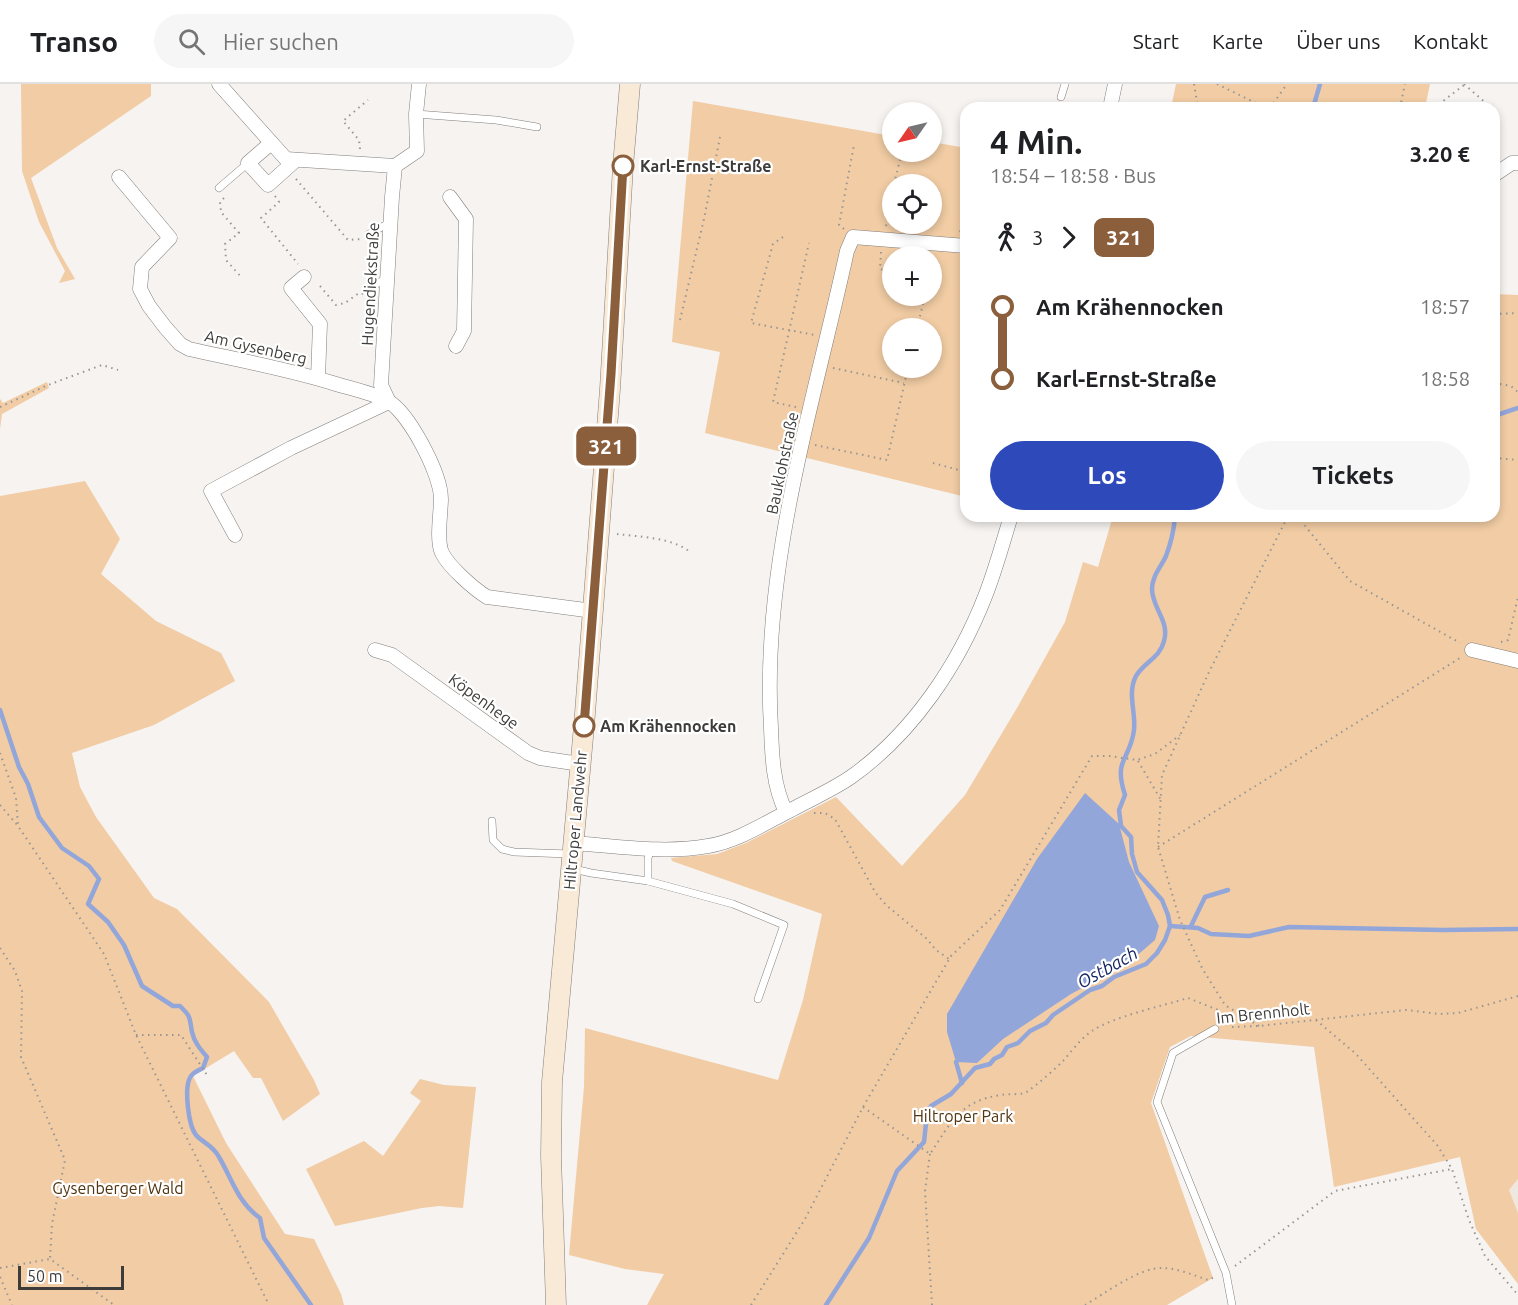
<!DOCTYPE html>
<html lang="de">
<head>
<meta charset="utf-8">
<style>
  body { margin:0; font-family:Ubuntu,sans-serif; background:#f6f6f6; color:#202124; height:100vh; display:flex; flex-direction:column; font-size:22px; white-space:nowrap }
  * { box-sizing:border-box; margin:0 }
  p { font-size:20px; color:#757577 }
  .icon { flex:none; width:33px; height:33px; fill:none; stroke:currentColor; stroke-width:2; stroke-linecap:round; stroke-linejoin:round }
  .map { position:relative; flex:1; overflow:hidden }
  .sheet { position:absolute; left:960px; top:18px; width:540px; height:420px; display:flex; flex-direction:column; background:#fff; border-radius:18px; box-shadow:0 3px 9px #0003 }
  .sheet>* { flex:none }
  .badge { padding:0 12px; border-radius:9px; font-size:21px; line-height:39px }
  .needle { width:39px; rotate:236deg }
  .buttons { position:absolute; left:882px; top:18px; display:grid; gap:12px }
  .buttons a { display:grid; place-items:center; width:60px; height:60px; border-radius:50%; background:#fff; box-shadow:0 3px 9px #0003; font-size:30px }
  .scale { position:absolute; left:18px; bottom:15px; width:106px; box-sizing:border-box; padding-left:6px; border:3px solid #3d3c3b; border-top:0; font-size:16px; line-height:21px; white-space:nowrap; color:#3d3c3b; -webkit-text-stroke:4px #fff; paint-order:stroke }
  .map>.badge { position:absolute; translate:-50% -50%; box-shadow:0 0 0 3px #fff }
  .legs { display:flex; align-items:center; gap:9px; height:66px; padding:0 30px; font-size:20px }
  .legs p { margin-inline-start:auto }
  .summary { display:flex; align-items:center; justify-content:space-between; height:102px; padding:0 30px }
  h1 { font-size:33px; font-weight:600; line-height:45px }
  .cta { display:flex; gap:12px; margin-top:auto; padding:12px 30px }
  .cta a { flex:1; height:69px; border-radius:36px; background:#2e49ba; color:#fff; font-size:24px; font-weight:600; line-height:69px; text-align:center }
  .cta a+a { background:#f6f6f6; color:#202124 }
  ul { padding:0 30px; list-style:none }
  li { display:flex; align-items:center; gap:21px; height:72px; font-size:22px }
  li i { display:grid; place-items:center; width:9px; height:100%; margin:0 8px; background:currentColor }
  li i::after { content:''; width:15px; height:15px; margin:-8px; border:4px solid; border-radius:50%; background:#fff }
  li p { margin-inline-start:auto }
  li:first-child i { background:linear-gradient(#0000 50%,currentColor 0) }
  li:last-child i { background:linear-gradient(currentColor 50%,#0000 0) }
  header { display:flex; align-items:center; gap:36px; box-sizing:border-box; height:84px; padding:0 30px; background:#fff; border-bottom:2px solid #e0e0e0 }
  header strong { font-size:28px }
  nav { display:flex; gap:33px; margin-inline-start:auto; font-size:21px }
  .search { width:420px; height:54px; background:#f6f6f6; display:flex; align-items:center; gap:15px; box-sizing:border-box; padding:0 21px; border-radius:33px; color:#757577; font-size:22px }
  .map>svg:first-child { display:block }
  .built { fill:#efe8df }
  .green { fill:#f1cca4; fill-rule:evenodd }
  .water { fill:#92a6da }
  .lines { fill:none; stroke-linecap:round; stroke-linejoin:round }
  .stream { stroke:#92a6da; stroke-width:4.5 }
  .lane-casing { stroke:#817e7b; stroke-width:8 }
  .street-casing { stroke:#817e7b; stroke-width:15 }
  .secondary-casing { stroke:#817e7b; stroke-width:21 }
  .path { stroke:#989694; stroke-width:2; stroke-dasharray:1.5 4.5; stroke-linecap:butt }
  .lane { stroke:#fff; stroke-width:7 }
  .street { stroke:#fff; stroke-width:14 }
  .secondary { stroke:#f9ead8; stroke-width:20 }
  .line-1-casing { stroke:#fff; stroke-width:14 }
  .line-1 { stroke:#8b5e3c; stroke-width:9 }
  .stop-1-dot { fill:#fff; stroke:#8b5e3c; stroke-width:3 }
  .labels { text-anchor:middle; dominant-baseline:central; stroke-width:4.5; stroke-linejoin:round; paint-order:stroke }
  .stop-label { font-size:16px; font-weight:bold; fill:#3d3c3b; stroke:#fff; text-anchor:start }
  .street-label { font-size:16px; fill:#3d3c3b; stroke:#fff }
  .park-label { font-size:16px; fill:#513510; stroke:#fff }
  .water-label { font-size:18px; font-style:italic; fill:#162662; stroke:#fff }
</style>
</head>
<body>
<header>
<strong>Transo</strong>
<div class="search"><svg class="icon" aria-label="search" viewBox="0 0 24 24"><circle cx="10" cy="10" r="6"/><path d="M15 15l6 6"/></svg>Hier suchen</div>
<nav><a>Start</a><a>Karte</a><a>Über uns</a><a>Kontakt</a></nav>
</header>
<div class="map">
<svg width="1518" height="1221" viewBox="0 0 1518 1221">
  <rect width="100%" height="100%" fill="#f6f3f0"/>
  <!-- built -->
  <path class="built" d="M1518,1095V1129L1509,1106Z"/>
  <!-- green -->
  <g class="green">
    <path d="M21,0H151V12L31,94L57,164L75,195L59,199L65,187L39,138L22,87Z"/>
    <path d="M1176,0H1430L1425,24H1171Z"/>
    <path d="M693,17L892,52V68H932V58L966,64V413L705,349L720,268L672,258ZM892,100H932V140H892ZM892,172H932V212H892ZM892,244H932V284H892Z"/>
    <path d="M1494,210L1518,211V1095L1509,1106L1518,1129V1200L1476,1145L1460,1073L1334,1103L1314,963L1191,952L1170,963L1151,1019L1213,1194L1167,1221H647L664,1190L625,1185L569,1171L584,1003L585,944L778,996L803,916L822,830L672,777L671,774L717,770L746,759L836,713L902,782L965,711L1017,624L1065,538L1083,478L1098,483L1113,432H1494Z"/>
    <path d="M47,298L49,304L2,330L0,345V315L3,319Z"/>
    <path d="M85,397L120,455L101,490L156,537L221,569L235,597L154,641L72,669L80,703L96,733L154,814L177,825L269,918L314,996L320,1010L283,1037L261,994H253L234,967L193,992L226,1059L285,1150L314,1155L341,1210L344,1221H0V412Z"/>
    <path d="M420,995L444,1001L476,1003L463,1124L439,1122L422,1124L335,1142L306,1085L364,1057L383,1072L421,1017L410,1009Z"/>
  </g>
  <!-- water -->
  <path class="water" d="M1085,709L1119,740L1129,778L1159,842L1155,856L1127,880L1071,910L1003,955L977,979L956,978L947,948V930L1037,775Z"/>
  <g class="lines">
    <!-- stream -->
    <g class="stream">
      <path d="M1313,24L1320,0"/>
      <path d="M1494,332L1518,324"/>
      <path d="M0,626L19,683L28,700L39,733L62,764L89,782L99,795L88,820L108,838L124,861L142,902L173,922H180C192,934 189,933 192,948C194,958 201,966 207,973L203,984C197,987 191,989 189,996C185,1007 188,1041 196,1051C203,1059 213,1061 219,1073C232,1095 238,1119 260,1134L264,1154L311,1221"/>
      <path d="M1170,842L1198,844L1211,850L1249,852L1289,843L1443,846L1518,845"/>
      <path d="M1191,842L1205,813L1228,806"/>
      <path d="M956,978L962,999"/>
      <path d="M826,1221L869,1154L897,1087L924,1058L927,1030L931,1022L951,1010L975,984L990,980L994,975L1002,971L1007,963L1018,959L1030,947L1046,939L1053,931L1090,906L1102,902L1114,893L1146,880L1157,869L1165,856L1170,842L1168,831L1162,816L1137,788L1132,770L1131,753L1121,742L1119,726L1125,711C1113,674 1130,677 1134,646C1136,628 1127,609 1136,592C1144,578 1160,574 1164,557C1170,537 1152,524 1152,505C1152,492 1161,483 1166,472C1171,459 1174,446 1175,432"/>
    </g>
    <defs>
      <g id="lane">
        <path d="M1061,13L1065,0"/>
        <path d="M416,30L496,36L537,43"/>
        <path d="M219,104L248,79"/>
        <path d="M369,150L391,138"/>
        <path d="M371,203L387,194"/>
        <path d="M492,737L493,756L502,765L514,768L569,770"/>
        <path d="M651,764L648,774V797L733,820L784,841L758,915"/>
        <path d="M574,785L591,789L648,797"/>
        <path d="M1215,945L1173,969L1157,1018L1226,1189L1232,1221"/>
      </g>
      <g id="street">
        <path d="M219,0L286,75L395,82"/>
        <path d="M1110,24L1115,0"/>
        <path d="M271,59L248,79L268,101L296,76"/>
        <path d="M1494,91L1512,79H1518"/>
        <path d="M119,93L170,154L142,183L140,205L149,222L165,243L180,260L189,265C238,276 288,285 336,300C353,305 372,309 388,317C409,329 441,390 441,415C441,429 436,456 442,469C449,483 474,505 487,513L593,527"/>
        <path d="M450,113L466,135L464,247L456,262"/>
        <path d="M304,193L291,204L320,240L318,294"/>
        <path d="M235,451L211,407L291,364L389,318L381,301L392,113L395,82L417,67L416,30L419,0"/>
        <path d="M375,566L392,571L528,669L540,674L580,680"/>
        <path d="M1472,566L1518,577"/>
        <path d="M786,728C773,702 772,672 771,644C761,482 813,323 847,167L853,153L966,162"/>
        <path d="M573,759C617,762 664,770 708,762C738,757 765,739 791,726C811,715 832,706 851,693C913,649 959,580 986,510C996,484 1003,458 1011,432"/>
      </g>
      <path id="secondary" d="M556,1221L551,1072L552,998L584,642L610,305L623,82L630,0"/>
    </defs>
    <!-- lane casing -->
    <use href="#lane" class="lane-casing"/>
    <!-- street casing -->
    <use href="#street" class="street-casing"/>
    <!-- secondary casing -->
    <use href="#secondary" class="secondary-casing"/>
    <!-- path -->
    <g class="path">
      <path d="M1194,0L1198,24"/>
      <path d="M1217,0L1266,24"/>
      <path d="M1464,0L1488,21L1496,24"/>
      <path d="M1270,24L1287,0"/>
      <path d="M1400,24L1405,0"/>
      <path d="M1434,24L1464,1"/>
      <path d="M360,65L359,56L343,37L368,16"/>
      <path d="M296,95L348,156L362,155"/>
      <path d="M894,100L901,72"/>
      <path d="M275,112L279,118L261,134L298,180"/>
      <path d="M224,114L220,118L221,128L239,149L225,160L226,176L242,194"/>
      <path d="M886,142L892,110"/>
      <path d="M844,145L839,141L854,61"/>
      <path d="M960,148L966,121"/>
      <path d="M783,153L773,160L751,239L815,251"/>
      <path d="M881,168L880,185L892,188"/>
      <path d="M320,202L336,221L345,219L359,209L364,210"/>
      <path d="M1494,230L1518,229"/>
      <path d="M680,236L704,135L720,53"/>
      <path d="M917,244L925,212"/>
      <path d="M833,284L904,299"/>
      <path d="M1494,299L1511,302L1518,308"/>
      <path d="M0,323L48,301L102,281L118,286"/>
      <path d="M796,323L773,318L809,159"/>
      <path d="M815,361L887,376L908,284"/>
      <path d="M1494,374L1518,376"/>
      <path d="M933,379L966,388"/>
      <path d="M1297,432L1350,497L1460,559"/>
      <path d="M617,450C640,453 669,453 689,467"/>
      <path d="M1501,558L1508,556L1518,513"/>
      <path d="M0,669L16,714L18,742"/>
      <path d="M1138,677L1161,716"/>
      <path d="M0,721L18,742L104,870L136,951L269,1221"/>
      <path d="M814,729H825L835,735L875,808L886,821L927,855L936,866L949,875"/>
      <path d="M1158,763L1460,574"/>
      <path d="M0,864L15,887L22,907L21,973L65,1076L52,1140L50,1175"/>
      <path d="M1316,936L1356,970L1437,1061L1452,1085L1469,1136L1485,1172L1518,1211"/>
      <path d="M1259,942L1225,921L1202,884L1180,836L1158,763L1162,691L1209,588L1288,432"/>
      <path d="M1232,943L1259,942L1406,926L1439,930L1458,929L1518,912"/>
      <path d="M136,951H181L207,991"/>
      <path d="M863,1023L930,1070C952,1037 960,1017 1001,1011C1009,1009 1022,1012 1028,1007C1039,999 1053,987 1063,977C1072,967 1080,955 1092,947C1112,933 1162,922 1188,914L1218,926L1231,943"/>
      <path d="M930,1070L925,1107L932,1221"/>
      <path d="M1235,1182L1335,1107L1452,1085"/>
      <path d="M0,1184L50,1175L114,1221"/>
      <path d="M0,1193L12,1221"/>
      <path d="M751,1221L805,1135L863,1023L951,872L1000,826L1092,672H1109L1137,676L1155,670L1180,651"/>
      <path d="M1085,1221C1104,1210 1140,1183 1162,1184C1177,1184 1193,1191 1208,1196L1217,1192"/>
    </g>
    <!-- lane -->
    <use href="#lane" class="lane"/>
    <!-- street -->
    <use href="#street" class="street"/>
    <!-- secondary -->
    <use href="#secondary" class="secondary"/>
  </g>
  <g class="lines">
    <defs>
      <path id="line-1" d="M584,642L611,290L623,82"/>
    </defs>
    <!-- line-1 casing -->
    <use href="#line-1" class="line-1-casing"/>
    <!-- line-1 -->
    <use href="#line-1" class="line-1"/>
  </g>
  <!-- markers -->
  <g class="stop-1-dot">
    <circle cx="623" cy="82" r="10"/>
    <circle cx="584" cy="642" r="10"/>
  </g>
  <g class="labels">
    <!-- stop labels -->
    <g class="stop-label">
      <text x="640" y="82">Karl-Ernst-Straße</text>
      <text x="600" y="642">Am Krähennocken</text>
    </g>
    <!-- street labels -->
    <g class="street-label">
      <text transform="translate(370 200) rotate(-87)">Hugendiekstraße</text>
      <text transform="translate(256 263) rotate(13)">Am Gysenberg</text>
      <text transform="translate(782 379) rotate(-78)">Bauklohstraße</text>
      <text transform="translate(484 617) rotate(36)">Köpenhege</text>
      <text transform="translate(575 736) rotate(-85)">Hiltroper Landwehr</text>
      <text transform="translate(1263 929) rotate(-6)">Im Brennholt</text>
    </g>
    <!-- park labels -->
    <g class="park-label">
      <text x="963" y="1032">Hiltroper Park</text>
      <text x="118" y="1104">Gysenberger Wald</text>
    </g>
    <!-- water labels -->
    <g class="water-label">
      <text transform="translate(1107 883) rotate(-29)">Ostbach</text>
    </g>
  </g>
</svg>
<div class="buttons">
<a><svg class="needle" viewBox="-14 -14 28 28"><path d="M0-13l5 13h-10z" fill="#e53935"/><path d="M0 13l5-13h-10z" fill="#757577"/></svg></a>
<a><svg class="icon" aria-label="locate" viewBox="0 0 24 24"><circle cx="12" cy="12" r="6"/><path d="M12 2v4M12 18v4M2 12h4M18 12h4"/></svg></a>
<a>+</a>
<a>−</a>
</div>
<div class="scale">50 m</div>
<b class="badge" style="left:606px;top:362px;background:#8b5e3c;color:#fff">321</b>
<section class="sheet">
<div class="summary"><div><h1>4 Min.</h1><p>18:54 – 18:58 · Bus</p></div><b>3.20 €</b></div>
<div class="legs"><svg class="icon" aria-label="walk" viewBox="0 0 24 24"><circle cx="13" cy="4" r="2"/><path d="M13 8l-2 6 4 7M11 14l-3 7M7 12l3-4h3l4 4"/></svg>3<svg class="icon" aria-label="forward" viewBox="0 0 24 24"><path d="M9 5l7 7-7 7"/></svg><b class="badge" style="background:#8b5e3c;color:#fff">321</b></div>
<ul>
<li><i style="color:#8b5e3c"></i><b>Am Krähennocken</b><p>18:57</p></li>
<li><i style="color:#8b5e3c"></i><b>Karl-Ernst-Straße</b><p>18:58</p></li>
</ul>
<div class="cta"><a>Los</a><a>Tickets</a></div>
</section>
</div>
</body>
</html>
